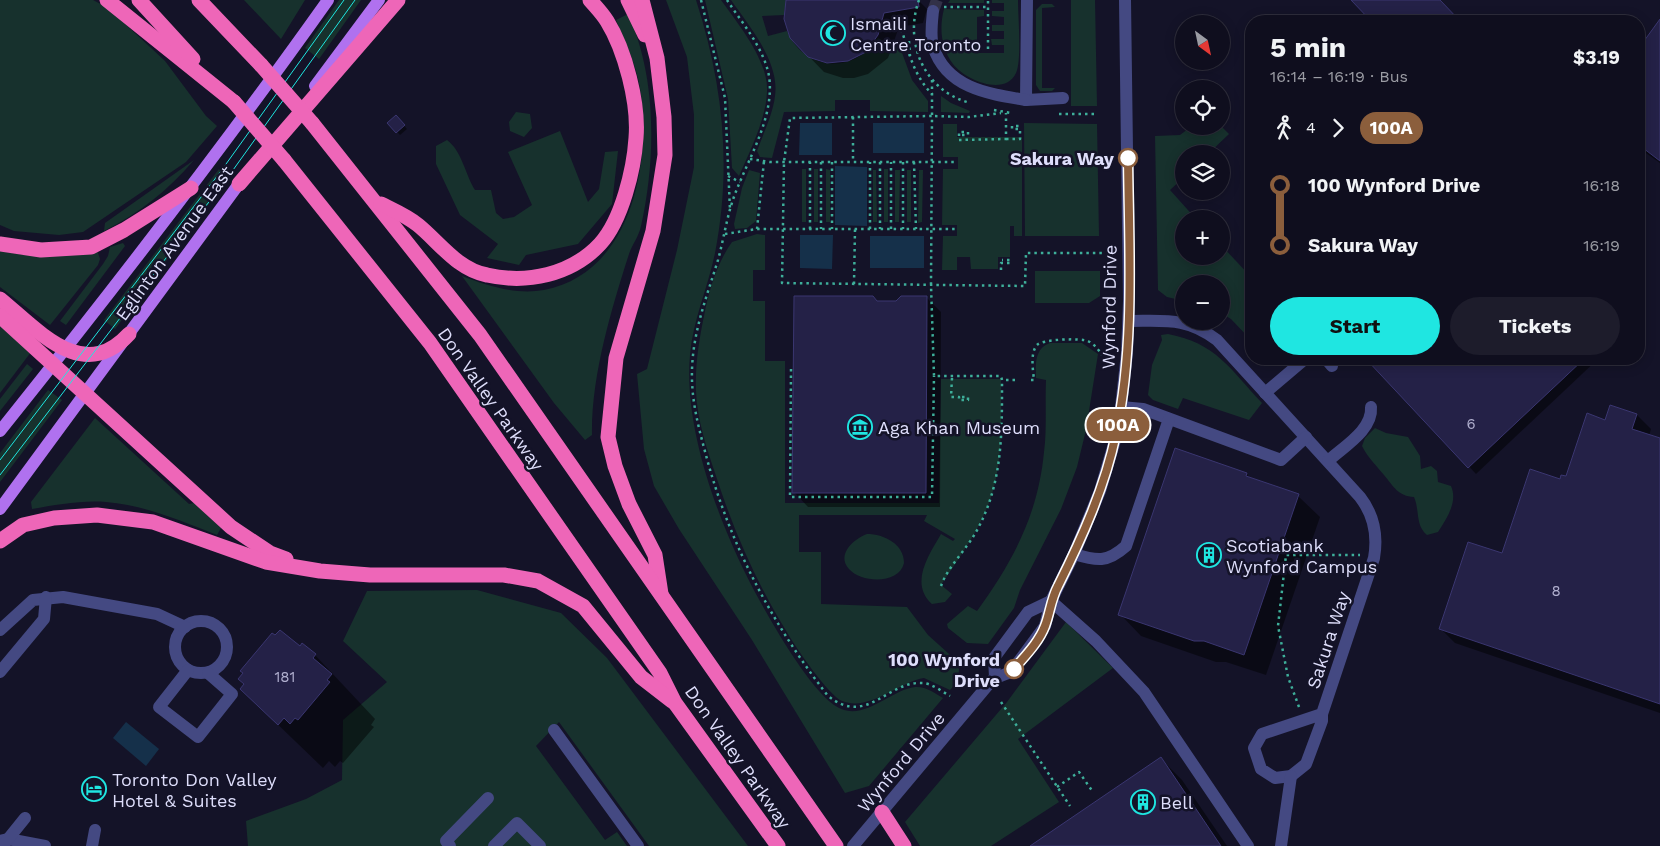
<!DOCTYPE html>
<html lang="en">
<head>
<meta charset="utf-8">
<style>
  body { margin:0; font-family:"Work Sans",sans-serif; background:#1d1c2b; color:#f1f3f6; height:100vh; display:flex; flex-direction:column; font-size:19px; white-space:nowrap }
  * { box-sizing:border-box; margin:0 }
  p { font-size:16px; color:#9b9ca4 }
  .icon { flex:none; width:28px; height:28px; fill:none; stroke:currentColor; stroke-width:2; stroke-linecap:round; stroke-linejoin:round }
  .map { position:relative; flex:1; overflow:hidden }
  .sheet { position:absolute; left:1245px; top:15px; width:400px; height:350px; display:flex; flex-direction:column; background:#0f0e1e; border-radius:20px; box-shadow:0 2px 12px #0003,0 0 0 1px #2f2e3c }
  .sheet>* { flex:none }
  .badge { padding:0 10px; border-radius:16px; font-size:18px; line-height:32px }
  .needle { width:32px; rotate:147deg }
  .buttons { position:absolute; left:1175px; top:15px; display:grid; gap:10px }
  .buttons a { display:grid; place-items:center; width:55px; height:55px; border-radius:50%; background:#0f0e1e; box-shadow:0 2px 12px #0003,0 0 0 1px #2f2e3c; font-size:25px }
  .map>.badge { position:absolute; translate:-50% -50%; box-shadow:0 0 0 2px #fff }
  .legs { display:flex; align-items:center; gap:8px; height:55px; padding:0 25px; font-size:16px }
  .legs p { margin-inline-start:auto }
  .head { display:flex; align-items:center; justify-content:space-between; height:85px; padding:0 25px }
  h1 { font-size:28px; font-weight:700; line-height:38px }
  .cta { display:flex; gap:10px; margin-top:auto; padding:10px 25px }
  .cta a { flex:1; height:58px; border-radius:30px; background:#1fe6e1; color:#111; font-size:20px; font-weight:700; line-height:58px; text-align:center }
  .cta a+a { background:#1d1c2b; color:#f1f3f6 }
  ul { padding:0 25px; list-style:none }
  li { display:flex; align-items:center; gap:18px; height:60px; font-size:19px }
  li i { display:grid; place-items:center; width:8px; height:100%; margin:0 6px; background:currentColor }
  li i::after { content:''; width:12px; height:12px; margin:-6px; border:4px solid; border-radius:50%; background:#0f0e1e }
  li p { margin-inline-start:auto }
  li:first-child i { background:linear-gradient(#0000 50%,currentColor 0) }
  li:last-child i { background:linear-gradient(currentColor 50%,#0000 0) }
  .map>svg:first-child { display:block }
  .green { fill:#17312d }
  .water { fill:#15304a }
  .shadow { fill:#0007 }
  .building { fill:#242147; stroke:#3a3670 }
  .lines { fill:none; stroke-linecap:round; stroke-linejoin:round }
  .minor-tunnel { stroke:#323148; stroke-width:12; stroke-dasharray:12 6; stroke-linecap:butt }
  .path { stroke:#3eaf9a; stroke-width:2.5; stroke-dasharray:2.5 4; stroke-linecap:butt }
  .minor { stroke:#444982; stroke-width:12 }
  .major { stroke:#b071ef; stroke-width:12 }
  .highway { stroke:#ee66b8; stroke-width:15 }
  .tram { stroke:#1fe6e1; stroke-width:1 }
  .highway-bridge { stroke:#ee66b8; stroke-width:15 }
  .line-1-casing { stroke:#fff; stroke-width:11 }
  .line-1 { stroke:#8b5e3c; stroke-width:8 }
  .stop-1-dot { fill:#fff; stroke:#8b5e3c; stroke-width:2.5 }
  .labels { text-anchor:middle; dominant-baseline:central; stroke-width:5; stroke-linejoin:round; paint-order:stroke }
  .number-label { font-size:15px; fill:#b0afce }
  .poi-label { font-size:18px; fill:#dedefb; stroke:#141328; text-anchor:start }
  .stop-label { font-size:18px; font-weight:bold; fill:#dedefb; stroke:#141328; text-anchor:end }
  .street-label { font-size:18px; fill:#dedefb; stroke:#141328 }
</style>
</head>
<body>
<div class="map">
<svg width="1660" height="846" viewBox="0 0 1660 846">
  <rect width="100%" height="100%" fill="#141328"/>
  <!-- green -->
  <g class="green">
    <path d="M0,0H93L108,8L165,61L206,116L217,126L186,162L83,232L59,235L14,231L0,225Z"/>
    <path d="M244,0H305L281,39Z"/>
    <path d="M339,0H361L319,59L305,48Z"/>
    <path d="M666,0H696C723,84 732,166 715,253C708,288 693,319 690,355C683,433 723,535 761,603C776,630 809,687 834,705C862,725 889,690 915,687C925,686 935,693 943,698L869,786L845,793L752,640L679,529L654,486L644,449L637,374L647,369L677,250L694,167V115L687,57Z"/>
    <path d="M705,0H721C738,24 769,61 767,92C766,119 750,151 739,176L732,168L728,99Z"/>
    <path d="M731,0H786L784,15L762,16L768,36L787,31C804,71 854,75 878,38L901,50L912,80L928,101V112L870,111V100H835V111L784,112L772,158L760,157L757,151C763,134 773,114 775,96C780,62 749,26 731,0Z"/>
    <path d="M950,0H984V3H948Z"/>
    <path d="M992,0H1018C1018,17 1022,60 1016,73C1005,97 965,80 953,64C941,48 939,28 944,9L984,10V16L977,17V53H1004V45H992L991,39H1004V31H992V25H1004V17L992,16V11H1004V3H992Z"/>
    <path d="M1071,0H1095L1097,106H1071Z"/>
    <path d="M1042,4H1052L1055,7L1042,8V88H1055L1052,91H1040L1036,85V10Z"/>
    <path d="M628,14C657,77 656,159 641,226C639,236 632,245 629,254C611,310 591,377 592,435L585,440L554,403L462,276C488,286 516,295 544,290C632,273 652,162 640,88C636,64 625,42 616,20Z"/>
    <path d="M941,96L951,103L970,111L969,113L941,112Z"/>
    <path d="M516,112L530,114L532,128L524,137L510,131L509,122Z"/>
    <path d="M1024,123L1097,124L1099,236H1025Z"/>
    <path d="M943,124H957V137H1022V236H1014V226H1010V257H998V269H971L970,257H957V270H942L943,236H957V225H942L943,169H958V157H943Z"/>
    <path d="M1192,126H1221L1229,134L1208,154H1184V177L1170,190L1196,219H1184V256H1221V245L1251,277V340L1231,319L1221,313V284H1184V301L1167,297L1158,290L1155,136L1180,135Z"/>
    <path d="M560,131L588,202L599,189L605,152L618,151L612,204L578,244L526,255L519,265L487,258L498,244L460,215L436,164V146L447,140C462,151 465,174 475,190H491L496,213L503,219L514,217L532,205L508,152Z"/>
    <path d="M194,160C168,190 140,213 104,231L105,223Z"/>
    <path d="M219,169L229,177L115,329L104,320Z"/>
    <rect x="802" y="169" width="4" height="53"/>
    <rect x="814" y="169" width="4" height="53"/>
    <path d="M826,169L830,170V222H826Z"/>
    <rect x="884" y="169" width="4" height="53"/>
    <path d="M749,170L760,173L756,221L747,228L735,229L734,224L742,188Z"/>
    <path d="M873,170H876L877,222H873Z"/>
    <path d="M895,170H900L899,222H895Z"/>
    <rect x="907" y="170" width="4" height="52"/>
    <path d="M919,170H923L922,222L918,223Z"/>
    <path d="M757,234L765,235V270H753V301H765V361H785V503H939L941,379H1001C1001,415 1003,452 994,487C985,523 961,555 941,585L952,594L945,602L932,604C909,583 929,555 941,534L953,541L955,539L924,521L927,515H799V552H821V604L907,607L928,635L958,662C961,672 957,683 950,690L924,678C899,682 869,712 842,701C828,695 797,649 788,634C757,584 734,532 716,476C707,449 697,420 696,391C695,365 699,340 704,316C709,290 717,263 732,242Z"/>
    <path d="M123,243L125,246L66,325L60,321L103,264L108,256L110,247Z"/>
    <path d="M97,250L100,259L98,265L50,325L0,287V251C34,258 63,256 97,250Z"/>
    <path d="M1035,271H1100V296L1089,303H1035Z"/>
    <path d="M0,324L31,352L0,393Z"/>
    <path d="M1168,334C1216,343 1230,369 1262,403L1249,420L1183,398L1178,409L1153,400L1148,395L1152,365L1162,340L1161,335Z"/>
    <path d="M1050,343H1082L1098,354L1086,430L1077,467L1061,509L1020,590L1014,608L988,644L967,643L948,628L947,624L968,606L977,611C1013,561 1038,515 1044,452C1047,429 1045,404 1046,380L1036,378C1036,364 1034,349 1050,343Z"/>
    <path d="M27,364L33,369L0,411V399Z"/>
    <path d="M48,390L62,400L0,482V453Z"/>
    <path d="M95,418L189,504L194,503L221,528L217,535C181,521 145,505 106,502C82,500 56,505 32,509L31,502Z"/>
    <path d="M1375,428L1386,433L1408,437L1420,456L1421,469L1431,466L1437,471L1438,482L1451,486C1458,502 1447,518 1438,532L1427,535C1415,525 1420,511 1414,497C1398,496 1394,487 1384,475C1376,465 1368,458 1362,446L1365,438Z"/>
    <path d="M867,534C884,534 904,544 904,563C899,585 861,583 849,569C836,554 854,539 867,534Z"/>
    <path d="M477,590L561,613L607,658L748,846H649L559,722L536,746L605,840L617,832L627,846H248L246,821L306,799L342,780L343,720L387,682L343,641L367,591Z"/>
    <path d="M1066,622L1113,668L1018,739L1059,802L991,846H920L905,822L1007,702Z"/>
  </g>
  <!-- water -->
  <g class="water">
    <path d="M800,123H832V155H799Z"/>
    <rect x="873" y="123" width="51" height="30"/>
    <path d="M835,166L867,167V226L835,225Z"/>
    <path d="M800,235H833L832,269L800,268Z"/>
    <rect x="870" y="236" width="54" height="32"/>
    <path d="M126,722L159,749L146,766L113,738Z"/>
  </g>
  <!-- shadow -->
  <g class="shadow">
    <path d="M787,0H918L927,9L923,23L899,27L888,58L868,74L854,78H843L824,72L791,38L787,30Z"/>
    <path d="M1353,0H1439L1459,21H1373Z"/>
    <path d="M1660,21V163L1639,148V50Z"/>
    <path d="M396,117L407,129L400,135L389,123Z"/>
    <path d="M926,297L941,312L940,507H808L794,492L877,302H896Z"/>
    <path d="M1369,359H1598L1476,474Z"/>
    <path d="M1611,406L1637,415L1651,429L1649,436L1660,440V713L1455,643L1440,628L1561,481L1566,478L1606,421Z"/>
    <path d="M1246,474L1252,479L1298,496L1320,517L1266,675L1226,662H1216L1141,636L1120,614Z"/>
    <path d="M300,648L315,655L375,719L371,725L374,727L343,763L340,761L335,767L329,761L323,768L241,689Z"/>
    <path d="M1161,759L1182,780L1227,846H1033Z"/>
  </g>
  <!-- building -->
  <g class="building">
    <path d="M786,0H918L919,7L884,13L878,35L866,52L848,61L827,63L808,57L790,38L784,19Z"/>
    <path d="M1351,0H1440L1460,21H1371Z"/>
    <path d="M1660,19V161L1639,145V48Z"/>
    <path d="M396,115L405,125L396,133L387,123Z"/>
    <path d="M794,296H873L877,301H896L901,296H927L926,493H792Z"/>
    <path d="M1366,359H1584L1468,468Z"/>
    <path d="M1610,405L1637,414L1632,429L1660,438V704L1439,629L1468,542L1502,553L1530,469L1560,479L1561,475L1566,476L1587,413L1605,420Z"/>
    <path d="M1175,448L1247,473L1246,476L1299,494L1244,655L1204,641H1194L1118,615Z"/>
    <path d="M280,630L300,646L302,643L316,654L313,658L332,674L327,680L330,682L298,720L295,718L290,724L284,718L278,725L240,689L244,684L238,679L243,673L240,671L272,633L275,635Z"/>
    <path d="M1161,757L1221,846H1030Z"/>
  </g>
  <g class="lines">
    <!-- minor-tunnel -->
    <path class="minor-tunnel" d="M933,11L937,0"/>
    <!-- path -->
    <g class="path">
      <path d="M701,0L725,98L730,210"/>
      <path d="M727,0C742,23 764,48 769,76C775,116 749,157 735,194C727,215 724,238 718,260C707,296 693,331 692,370C691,401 699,429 707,459C731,547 773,625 828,696C867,727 887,681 922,683C931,683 941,691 950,696"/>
      <path d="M919,0C904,41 923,89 967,102"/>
      <path d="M944,7H988"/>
      <path d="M881,27L902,31C909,54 915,77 932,94"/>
      <path d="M909,41L910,56"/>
      <path d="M988,49V0"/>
      <path d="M932,80V116L969,117L1001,113"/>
      <path d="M994,110L1011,113"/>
      <path d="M1059,114H1097"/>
      <path d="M853,117V162"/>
      <path d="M962,135H968V132H959V140L1006,139V113"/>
      <path d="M1006,139H1020V129H1012V126H1019"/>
      <path d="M750,159L770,162H955"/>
      <path d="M821,162V229"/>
      <path d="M832,162V229"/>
      <path d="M880,162V229"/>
      <path d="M903,162V229"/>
      <path d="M914,162L916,229"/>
      <path d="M728,176L740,182"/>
      <path d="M757,229L764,161"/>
      <path d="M810,229V162"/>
      <path d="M870,229V162"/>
      <path d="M891,229V162"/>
      <path d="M725,234L757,229H956"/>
      <path d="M1001,270V263H1010V260H1002"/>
      <path d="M854,284L855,229"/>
      <path d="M791,369L790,497H932L934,376"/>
      <path d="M952,378L951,397H959V400H968V397H962"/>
      <path d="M1015,380H1002L1001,376H934L931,285L932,116L790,118L784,162L782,283C863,284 944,285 1025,286L1026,253H1102"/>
      <path d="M1031,380H1034C1033,370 1030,353 1037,345C1043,339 1080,338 1088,341C1094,344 1098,349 1102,355"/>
      <path d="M941,586C947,568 966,550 976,532C1003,484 1002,433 1002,380"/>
      <path d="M1001,702L1070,806"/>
      <path d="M1299,707L1288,677L1278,626L1286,555H1360"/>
      <path d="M1057,787L1079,772L1093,792"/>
    </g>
    <!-- minor -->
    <g class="minor">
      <path d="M1027,0L1026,100L1063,98"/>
      <path d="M933,11C932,21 930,36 933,46C946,88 988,94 1026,100"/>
      <path d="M1129,321C1165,321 1187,317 1217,340L1360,497C1374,515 1378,535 1374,558L1322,714L1262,734L1254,748L1261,769L1275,778L1291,776L1306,764L1322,721V714"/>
      <path d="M1326,359L1332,366"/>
      <path d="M1265,393L1305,359"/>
      <path d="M1121,407L1143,409L1281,460L1306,437"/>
      <path d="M1328,461C1343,447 1373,430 1371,407"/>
      <path d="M1074,554C1097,561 1107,563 1126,546L1169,419"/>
      <path d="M1051,601L1096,641L1144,692L1248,846"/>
      <circle cx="201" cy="647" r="26"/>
      <path d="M0,630L33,600L63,597L157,614L185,627"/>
      <path d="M188,670L159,707L198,737L232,694L208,673"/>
      <path d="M0,672L44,619L46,597"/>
      <path d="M995,677L994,658L1028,612L1051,601"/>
      <path d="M554,730L638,846"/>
      <path d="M0,841L8,839L45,846"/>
      <path d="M4,844L25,818"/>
      <path d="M92,846L95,830"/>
      <path d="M450,846L446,841L488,798"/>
      <path d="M494,846L517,823L540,846"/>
      <path d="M853,846L993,679L1011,672L1045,626L1051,601L1074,554L1100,491L1116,437L1121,407L1127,353L1129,301L1125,0"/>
      <path d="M1281,846L1291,776"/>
    </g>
    <!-- major -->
    <g class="major">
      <path d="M315,86L379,0"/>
      <path d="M0,431C113,290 223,148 328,0"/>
      <path d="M0,509L244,177"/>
    </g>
    <!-- highway -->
    <g class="highway">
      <path d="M107,0L234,102"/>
      <path d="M139,0L193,59"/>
      <path d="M199,0L261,65"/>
      <path d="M628,0L645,35"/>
      <path d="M642,0L657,58L664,117L665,155L653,231L616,358L608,437L615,466L629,504L655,555L661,594"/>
      <path d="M312,123L480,335L836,846"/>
      <path d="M284,160L430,343L660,673L675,703L778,846"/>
      <path d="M239,184L398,0"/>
      <path d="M381,204C393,210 407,216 418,225C439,242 458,270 487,275C527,284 571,275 600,244C622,220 634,169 636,138C639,103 625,50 607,21C602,13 596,7 590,0"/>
      <path d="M0,244L41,250L91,247L124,230L191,188"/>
      <path d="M0,299C39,331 83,384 129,334"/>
      <path d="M0,316L231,527L270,553L286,559"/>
      <path d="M0,541L23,525L54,518L97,515L153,522L266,562L320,571L370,575H504L538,581L583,606L641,677L672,701"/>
      <path d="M882,812L904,846"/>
    </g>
    <!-- tram -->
    <g class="tram">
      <path d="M0,460L221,171L344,0"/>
      <path d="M0,475L228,177L355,0"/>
    </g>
    <!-- highway-bridge -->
    <g class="highway-bridge">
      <path d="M261,65L312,123"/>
      <path d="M234,102L284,160"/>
    </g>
  </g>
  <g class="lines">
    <defs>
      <path id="line-1" d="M1014,669C1025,656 1039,642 1045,626C1050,613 1051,599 1058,586C1082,538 1105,487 1116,434C1135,344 1129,250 1128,158"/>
    </defs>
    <!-- line-1 casing -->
    <use href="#line-1" class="line-1-casing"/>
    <!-- line-1 -->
    <use href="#line-1" class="line-1"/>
  </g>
  <!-- icons -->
  <defs>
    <symbol id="mosque-ring" viewBox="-11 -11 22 22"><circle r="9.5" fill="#141328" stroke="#1fe6e1" stroke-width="1.5"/><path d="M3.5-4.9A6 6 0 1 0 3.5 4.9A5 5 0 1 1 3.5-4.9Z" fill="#1fe6e1"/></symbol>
    <symbol id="museum-ring" viewBox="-11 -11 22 22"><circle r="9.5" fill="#141328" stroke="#1fe6e1" stroke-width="1.5"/><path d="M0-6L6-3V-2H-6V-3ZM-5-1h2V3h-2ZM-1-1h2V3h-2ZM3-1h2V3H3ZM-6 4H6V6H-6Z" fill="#1fe6e1"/></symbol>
    <symbol id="building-ring" viewBox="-11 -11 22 22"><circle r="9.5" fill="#141328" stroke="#1fe6e1" stroke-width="1.5"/><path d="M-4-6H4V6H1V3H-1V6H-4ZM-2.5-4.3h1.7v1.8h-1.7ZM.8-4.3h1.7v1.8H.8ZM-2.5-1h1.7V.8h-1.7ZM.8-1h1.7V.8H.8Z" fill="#1fe6e1"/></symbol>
    <symbol id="hotel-ring" viewBox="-11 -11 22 22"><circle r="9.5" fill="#141328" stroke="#1fe6e1" stroke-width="1.5"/><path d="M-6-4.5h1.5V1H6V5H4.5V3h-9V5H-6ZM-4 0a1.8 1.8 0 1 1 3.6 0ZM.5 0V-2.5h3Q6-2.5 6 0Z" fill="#1fe6e1"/></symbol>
  </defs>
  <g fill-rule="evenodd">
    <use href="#mosque-ring" x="819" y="19" width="28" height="28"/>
    <use href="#museum-ring" x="846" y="413" width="28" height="28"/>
    <use href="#building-ring" x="1195" y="541" width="28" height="28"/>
    <use href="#hotel-ring" x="80" y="775" width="28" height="28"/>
    <use href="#building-ring" x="1129" y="788" width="28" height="28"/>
  </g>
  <!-- markers -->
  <g class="stop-1-dot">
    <circle cx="1128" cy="158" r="9"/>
    <circle cx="1014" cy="669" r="9"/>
  </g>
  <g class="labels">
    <!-- number labels -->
    <g class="number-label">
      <text x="1471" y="424">6</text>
      <text x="1556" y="591">8</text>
      <text x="285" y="677">181</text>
    </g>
    <!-- poi labels -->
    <g class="poi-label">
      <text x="850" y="23">Ismaili<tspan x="850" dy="21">Centre Toronto</tspan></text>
      <text x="878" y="427">Aga Khan Museum</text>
      <text x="1226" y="545">Scotiabank<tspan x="1226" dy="21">Wynford Campus</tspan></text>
      <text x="112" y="779">Toronto Don Valley<tspan x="112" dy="21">Hotel &amp; Suites</tspan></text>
      <text x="1160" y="802">Bell</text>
    </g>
    <!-- stop labels -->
    <g class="stop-label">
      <text x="1114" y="158">Sakura Way</text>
      <text x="1000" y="659">100 Wynford<tspan x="1000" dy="21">Drive</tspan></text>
    </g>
    <!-- street labels -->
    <g class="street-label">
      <text transform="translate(174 243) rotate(-54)">Eglinton Avenue East</text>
      <text transform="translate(1109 307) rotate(-89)">Wynford Drive</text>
      <text transform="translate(491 399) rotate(55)">Don Valley Parkway</text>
      <text transform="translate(1328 640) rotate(-72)">Sakura Way</text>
      <text transform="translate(738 757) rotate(55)">Don Valley Parkway</text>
      <text transform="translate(901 762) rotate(-50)">Wynford Drive</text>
    </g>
  </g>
</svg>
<div class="buttons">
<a><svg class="needle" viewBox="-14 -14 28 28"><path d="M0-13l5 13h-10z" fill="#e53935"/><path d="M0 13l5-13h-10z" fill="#9b9ca4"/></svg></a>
<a><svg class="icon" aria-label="locate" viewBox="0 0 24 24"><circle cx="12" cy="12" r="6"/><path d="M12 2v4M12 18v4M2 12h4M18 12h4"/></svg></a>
<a><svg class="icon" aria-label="layers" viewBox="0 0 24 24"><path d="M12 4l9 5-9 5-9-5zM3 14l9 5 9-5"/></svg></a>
<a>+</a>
<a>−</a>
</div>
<b class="badge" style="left:1118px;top:425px;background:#8b5e3c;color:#fff">100A</b>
<section class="sheet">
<div class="head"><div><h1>5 min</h1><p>16:14 – 16:19 · Bus</p></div><b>$3.19</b></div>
<div class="legs"><svg class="icon" aria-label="walk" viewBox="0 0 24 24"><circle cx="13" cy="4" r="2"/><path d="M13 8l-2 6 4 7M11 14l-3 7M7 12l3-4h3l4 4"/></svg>4<svg class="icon" aria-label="forward" viewBox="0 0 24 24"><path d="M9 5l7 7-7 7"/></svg><b class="badge" style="background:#8b5e3c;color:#fff">100A</b></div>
<ul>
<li><i style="color:#8b5e3c"></i><b>100 Wynford Drive</b><p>16:18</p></li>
<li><i style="color:#8b5e3c"></i><b>Sakura Way</b><p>16:19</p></li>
</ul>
<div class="cta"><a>Start</a><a>Tickets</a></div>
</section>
</div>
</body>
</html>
